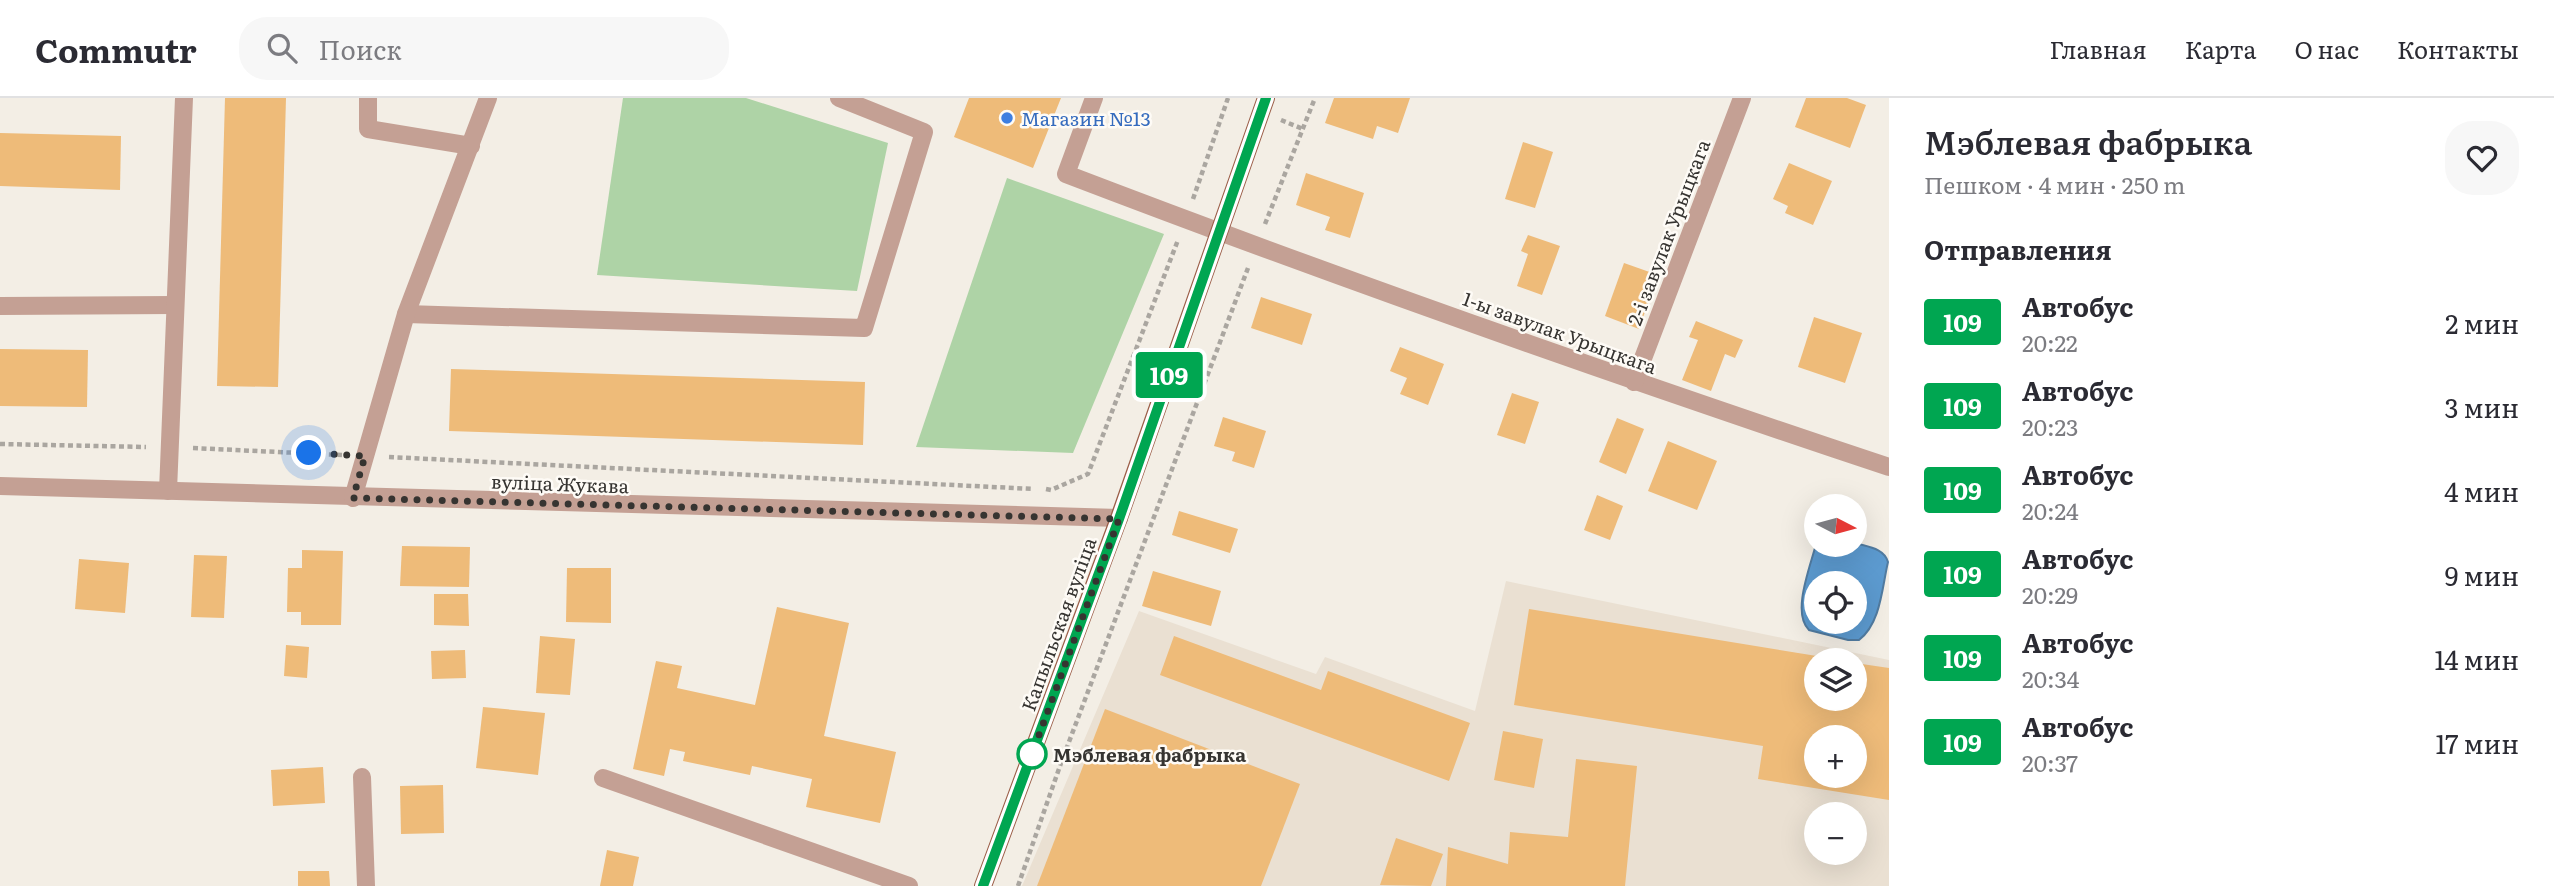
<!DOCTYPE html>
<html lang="ru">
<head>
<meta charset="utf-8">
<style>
  body { margin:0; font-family:Literata,serif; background:#f7f7f7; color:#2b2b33; height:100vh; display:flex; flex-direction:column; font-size:26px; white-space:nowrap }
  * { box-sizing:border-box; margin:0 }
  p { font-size:23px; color:#7c7c81 }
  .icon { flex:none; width:38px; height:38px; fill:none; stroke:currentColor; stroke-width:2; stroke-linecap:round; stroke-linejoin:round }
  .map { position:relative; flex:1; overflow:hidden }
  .panel { display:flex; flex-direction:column; background:#fff; width:665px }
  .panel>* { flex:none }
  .badge { padding:0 14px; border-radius:5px; font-size:24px; line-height:46px }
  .needle { width:46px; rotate:96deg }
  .buttons { position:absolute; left:1804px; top:396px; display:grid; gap:14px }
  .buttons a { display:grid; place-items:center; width:63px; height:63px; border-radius:50%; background:#fff; box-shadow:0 7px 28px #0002; font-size:35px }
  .you { position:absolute; width:35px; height:35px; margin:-18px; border:5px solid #fff; border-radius:50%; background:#1a73e8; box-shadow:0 0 0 10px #1a73e833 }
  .map>.badge { position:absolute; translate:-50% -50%; box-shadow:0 0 0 4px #fff }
  h2 { padding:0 35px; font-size:26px; line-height:63px }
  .round { display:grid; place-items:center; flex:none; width:74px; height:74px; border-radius:28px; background:#f7f7f7 }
  .headline { display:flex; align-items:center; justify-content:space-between; height:119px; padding:0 35px }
  h1 { font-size:33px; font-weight:600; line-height:52px }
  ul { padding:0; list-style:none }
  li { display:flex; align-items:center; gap:21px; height:84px; padding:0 35px }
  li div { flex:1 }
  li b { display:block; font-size:26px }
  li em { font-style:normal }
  li .badge { min-width:77px; font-weight:700; text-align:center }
  header { display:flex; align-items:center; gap:42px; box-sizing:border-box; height:98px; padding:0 35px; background:#fff; border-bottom:2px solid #e1e1e2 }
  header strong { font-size:33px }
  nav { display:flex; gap:38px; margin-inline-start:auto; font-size:24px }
  .search { width:490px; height:63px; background:#f7f7f7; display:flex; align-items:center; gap:18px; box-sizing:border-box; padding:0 24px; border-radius:28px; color:#7c7c81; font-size:26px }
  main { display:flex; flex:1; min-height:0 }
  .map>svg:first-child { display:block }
  .built { fill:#eae0d2; fill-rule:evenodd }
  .green { fill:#aed3a6 }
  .water { fill:#5c9acf; stroke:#517ba0; stroke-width:2; fill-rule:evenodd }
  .building { fill:#eebb79; fill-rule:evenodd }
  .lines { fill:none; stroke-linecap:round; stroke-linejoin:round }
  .path { stroke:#aaa6a0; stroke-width:4.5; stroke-dasharray:5 3.5; stroke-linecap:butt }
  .minor { stroke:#c4a094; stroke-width:18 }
  .major { stroke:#9b5e48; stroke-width:18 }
  .line-casing { stroke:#fff; stroke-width:16 }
  .line { stroke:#00a651; stroke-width:10 }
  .walk { stroke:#363431; stroke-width:7; stroke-dasharray:0 12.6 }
  .shop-dot { fill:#3f7fe0; stroke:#fefbf6; stroke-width:2.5 }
  .stop-dot { fill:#fff; stroke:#00a651; stroke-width:3.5 }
  .labels { text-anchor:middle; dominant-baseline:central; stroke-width:5; stroke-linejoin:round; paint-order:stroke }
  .shop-label { font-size:19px; fill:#366cbe; stroke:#fefbf6; text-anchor:start }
  .street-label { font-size:19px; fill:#363431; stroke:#fefbf6 }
  .stop-label { font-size:19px; font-weight:bold; fill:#363431; stroke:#fefbf6; text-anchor:start }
</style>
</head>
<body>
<header>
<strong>Commutr</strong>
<div class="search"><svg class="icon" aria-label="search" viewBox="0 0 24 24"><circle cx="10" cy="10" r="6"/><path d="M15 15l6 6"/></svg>Поиск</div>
<nav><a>Главная</a><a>Карта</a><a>О нас</a><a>Контакты</a></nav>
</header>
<main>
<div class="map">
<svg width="1889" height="788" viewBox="0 0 1889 788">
  <rect width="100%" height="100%" fill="#f3eee5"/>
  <!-- built -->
  <path class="built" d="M1506,483L1889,562V788H1022L1139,513L1316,576L1325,559L1475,613ZM1816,562H1855V600H1816ZM1816,639H1855V677H1816ZM1816,716H1855V754H1816Z"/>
  <!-- green -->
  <g class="green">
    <path d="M623,0H746L888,45L857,193L597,177Z"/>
    <path d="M1007,80L1164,136L1073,355L916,349Z"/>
  </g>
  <!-- water -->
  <path class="water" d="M1855,445C1868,449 1884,450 1888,464C1882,489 1881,525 1859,542H1848L1809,532C1791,515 1811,467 1816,446ZM1816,485H1855V523H1816Z"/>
  <!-- building -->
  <g class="building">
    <path d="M225,0H286L278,289L217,288Z"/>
    <path d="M969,0H1061L1033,70L954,39Z"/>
    <path d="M1334,0H1410L1398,35L1377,28L1373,41L1325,25Z"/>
    <path d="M1806,0H1847L1866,7L1850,50L1795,29Z"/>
    <path d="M0,35L121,38L120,92L0,88Z"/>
    <path d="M1523,44L1553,54L1535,110L1505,101Z"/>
    <path d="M1789,65L1832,83L1813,127L1785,115L1788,108L1773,101Z"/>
    <path d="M1306,75L1364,95L1350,140L1325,132L1330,119L1296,107Z"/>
    <path d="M1528,137L1560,148L1542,197L1517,188L1528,156L1521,153Z"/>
    <path d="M1624,165L1658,177L1639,231L1605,218Z"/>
    <path d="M1261,199L1312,216L1302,247L1251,230Z"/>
    <path d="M1814,219L1862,235L1845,285L1798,269Z"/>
    <path d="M1696,223L1743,242L1735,260L1725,256L1711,293L1682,282L1698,242L1689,239Z"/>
    <path d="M1400,249L1444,266L1428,307L1400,296L1407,280L1390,273Z"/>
    <path d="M0,251L88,252L87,309L0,308Z"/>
    <path d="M451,271L865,284L863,347L449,333Z"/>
    <path d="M1512,295L1539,304L1525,346L1497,337Z"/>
    <path d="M1223,319L1266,333L1254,370L1232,363L1235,354L1214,348Z"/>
    <path d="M1617,320L1644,331L1626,376L1599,364Z"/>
    <path d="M1668,343L1717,363L1697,412L1648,393Z"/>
    <path d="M1597,397L1623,408L1610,442L1584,432Z"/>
    <path d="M1179,413L1238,431L1230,455L1172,437Z"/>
    <path d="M402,448L470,449L469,489L400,488Z"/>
    <path d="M302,452L343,453L341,527H301V514H287L288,470H302Z"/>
    <path d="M194,457L227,458L224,520L191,519Z"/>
    <path d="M79,461L129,465L125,515L75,511Z"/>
    <path d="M567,470H611V525L566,524Z"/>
    <path d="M1153,473L1221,493L1211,528L1142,508Z"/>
    <path d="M434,496H468L469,528L434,527Z"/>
    <path d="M777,509L849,525L824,638L896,654L880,725L806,709L812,681L752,668L750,677L683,663L685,654L670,651L664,678L633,671L656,563L682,568L677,590L755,607Z"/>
    <path d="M1529,511L1829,560L1816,562V600H1855V565L1889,570V702L1758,681L1763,648L1514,607ZM1816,639H1855V677H1816Z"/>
    <path d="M540,538L575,541L570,597L536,595Z"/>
    <path d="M1174,538L1321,592L1328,573L1470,625L1449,683L1160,577Z"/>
    <path d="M286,547L309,549L307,580L284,578Z"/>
    <path d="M465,552L466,580L432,581L431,553Z"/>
    <path d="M483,609L545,615L538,677L476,670Z"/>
    <path d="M1105,611L1300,686L1261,788H1037Z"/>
    <path d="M1503,633L1543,641L1534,690L1494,682Z"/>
    <path d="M1576,661L1637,668L1625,788H1446L1448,749L1508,766L1510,734L1568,739Z"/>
    <path d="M323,669L325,705L273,708L271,672Z"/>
    <path d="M443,687L444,735L401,736L400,688Z"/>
    <path d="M1396,740L1443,756L1431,788L1380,787Z"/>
    <path d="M607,752L639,759L633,788H600Z"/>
    <path d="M298,773H329L330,788H298Z"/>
  </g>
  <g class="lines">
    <!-- path -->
    <g class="path">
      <path d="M1281,22L1303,31"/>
      <path d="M1193,101L1228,0"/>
      <path d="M1265,126L1315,0"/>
      <path d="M0,346L146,349"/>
      <path d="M193,350L342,357"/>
      <path d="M389,359L1034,391"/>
      <path d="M1046,391L1051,392L1088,376L1178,142"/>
      <path d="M1018,788L1061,665L1248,170"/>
    </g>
    <!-- minor -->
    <g class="minor">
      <path d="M368,0V31L471,48"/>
      <path d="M1094,0L1066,76C1338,180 1613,277 1889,369"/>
      <path d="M0,208L175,207"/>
      <path d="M406,216L864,230L924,34L839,0"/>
      <path d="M1634,284L1742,0"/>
      <path d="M0,388L1119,420"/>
      <path d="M168,393L184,0"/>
      <path d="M353,400L406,216L488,0"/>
      <path d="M362,679L366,788"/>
      <path d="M603,680L909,788"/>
    </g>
    <!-- major -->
    <path class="major" d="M983,788L1119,420L1266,0"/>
  </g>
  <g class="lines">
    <defs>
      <path id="line" d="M983,788L1119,421L1266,0"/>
    </defs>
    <!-- line casing -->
    <use href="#line" class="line-casing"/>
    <!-- line -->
    <use href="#line" class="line"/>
    <!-- walk -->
    <path class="walk" d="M309,355L365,358L353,400L1119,421L1032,656"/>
  </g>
  <!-- markers -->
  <circle class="shop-dot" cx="1007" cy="20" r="7"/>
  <circle class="stop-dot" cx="1032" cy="656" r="14"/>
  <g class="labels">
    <!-- shop labels -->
    <g class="shop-label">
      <text x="1021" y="20">Магазин №13</text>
    </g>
    <!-- street labels -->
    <g class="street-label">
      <text transform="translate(1668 134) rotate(-69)">2-і завулак Урыцкага</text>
      <text transform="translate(1560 234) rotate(20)">1-ы завулак Урыцкага</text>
      <text transform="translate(560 385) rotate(2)">вуліца Жукава</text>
      <text transform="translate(1058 526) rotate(-70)">Капыльская вуліца</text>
    </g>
    <!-- stop labels -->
    <g class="stop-label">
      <text x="1053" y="656">Мэблевая фабрыка</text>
    </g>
  </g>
</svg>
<div class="buttons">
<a><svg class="needle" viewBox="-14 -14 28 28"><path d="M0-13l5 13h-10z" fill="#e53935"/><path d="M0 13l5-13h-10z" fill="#7c7c81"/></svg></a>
<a><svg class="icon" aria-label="locate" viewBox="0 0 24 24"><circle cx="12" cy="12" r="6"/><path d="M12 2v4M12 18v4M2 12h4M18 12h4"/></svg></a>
<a><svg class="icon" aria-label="layers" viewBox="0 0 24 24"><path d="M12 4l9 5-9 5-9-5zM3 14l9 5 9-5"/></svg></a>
<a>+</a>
<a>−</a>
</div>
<div class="you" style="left:309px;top:355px"></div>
<b class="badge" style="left:1169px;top:277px;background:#00a651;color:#fff">109</b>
</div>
<section class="panel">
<div class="headline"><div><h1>Мэблевая фабрыка</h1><p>Пешком · 4 мин · 250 m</p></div><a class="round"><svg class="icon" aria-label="heart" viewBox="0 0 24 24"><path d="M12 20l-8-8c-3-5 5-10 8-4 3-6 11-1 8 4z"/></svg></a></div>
<h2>Отправления</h2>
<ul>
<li><span class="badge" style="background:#00a651;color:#fff">109</span><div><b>Автобус</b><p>20:22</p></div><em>2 мин</em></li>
<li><span class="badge" style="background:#00a651;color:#fff">109</span><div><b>Автобус</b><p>20:23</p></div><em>3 мин</em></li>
<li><span class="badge" style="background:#00a651;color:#fff">109</span><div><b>Автобус</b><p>20:24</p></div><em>4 мин</em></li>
<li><span class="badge" style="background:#00a651;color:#fff">109</span><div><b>Автобус</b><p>20:29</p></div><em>9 мин</em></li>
<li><span class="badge" style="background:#00a651;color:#fff">109</span><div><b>Автобус</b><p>20:34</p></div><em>14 мин</em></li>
<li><span class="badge" style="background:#00a651;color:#fff">109</span><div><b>Автобус</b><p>20:37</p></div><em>17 мин</em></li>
</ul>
</section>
</main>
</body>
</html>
